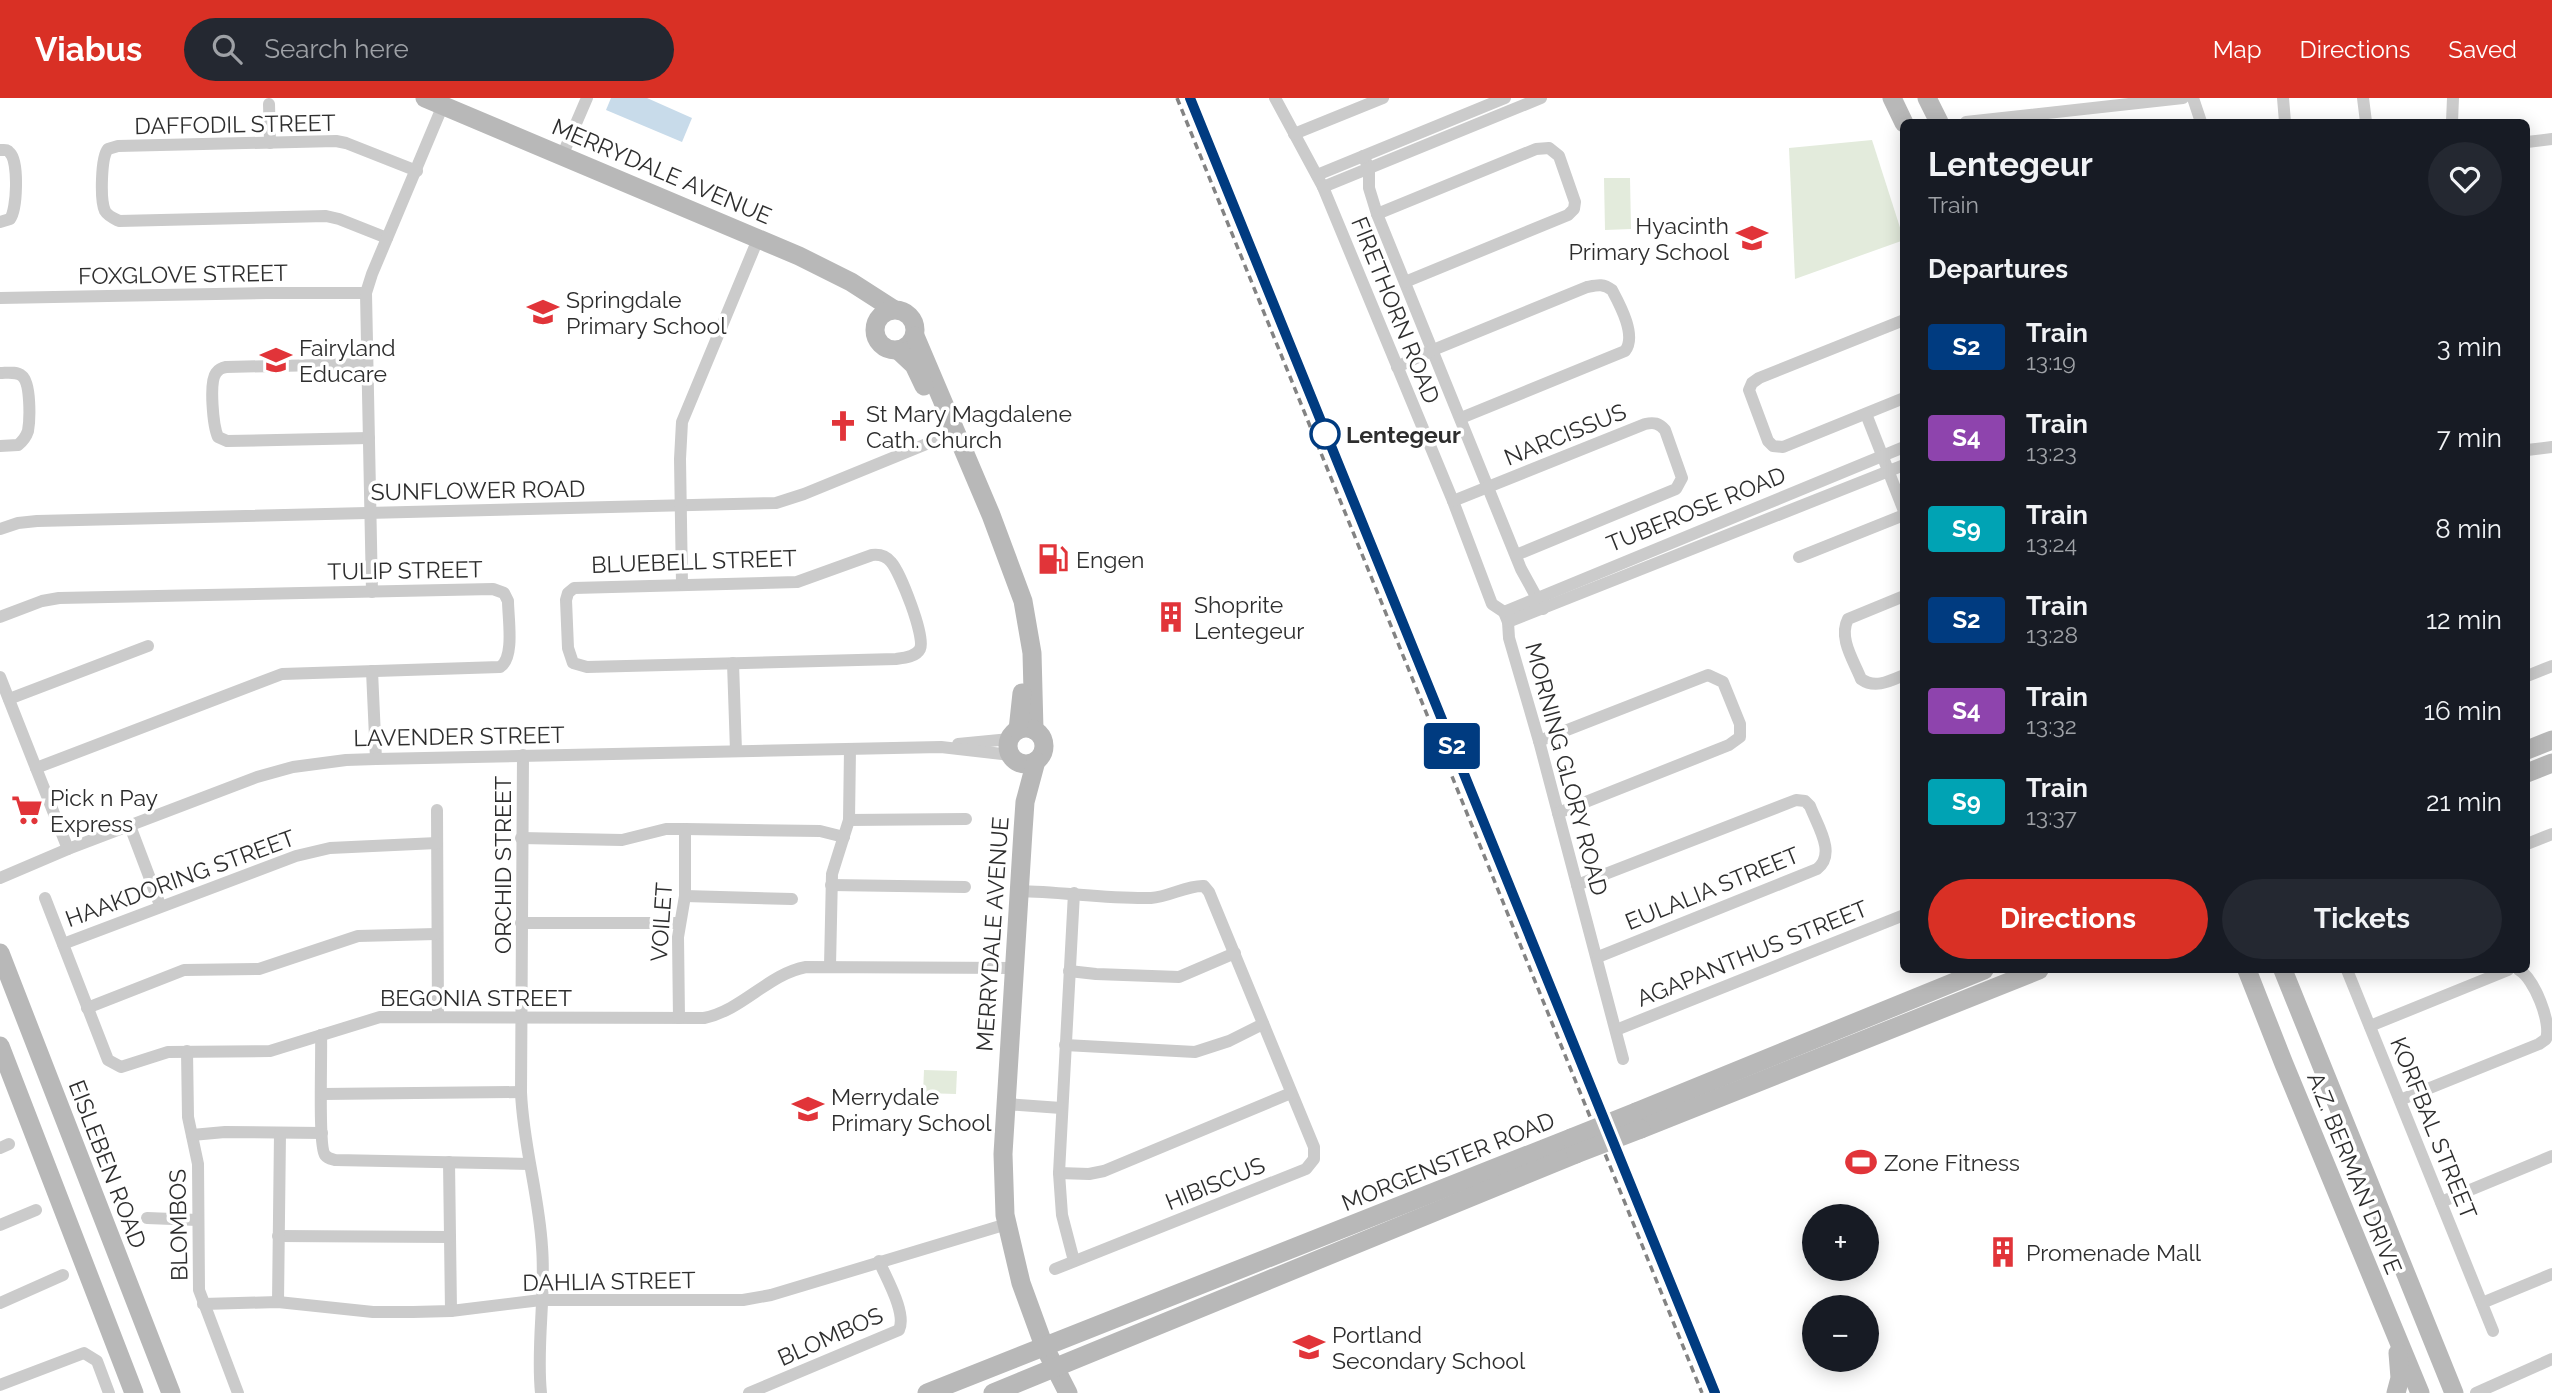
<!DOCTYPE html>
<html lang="en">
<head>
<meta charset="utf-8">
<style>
  body { margin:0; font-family:Raleway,sans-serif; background:#242831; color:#f1f3f6; height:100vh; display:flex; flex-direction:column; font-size:26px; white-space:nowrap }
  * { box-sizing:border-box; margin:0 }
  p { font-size:23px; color:#9ea1a6 }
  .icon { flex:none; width:38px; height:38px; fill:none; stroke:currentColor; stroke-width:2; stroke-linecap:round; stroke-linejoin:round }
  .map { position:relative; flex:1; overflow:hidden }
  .details { position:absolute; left:1900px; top:21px; width:630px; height:854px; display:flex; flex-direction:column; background:#171b24; border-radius:10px; box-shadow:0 4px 18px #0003 }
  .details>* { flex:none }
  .badge { padding:0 14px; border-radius:5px; font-size:24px; line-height:46px }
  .controls { position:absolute; left:1802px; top:1106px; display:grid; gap:14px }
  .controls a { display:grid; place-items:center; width:77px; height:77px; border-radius:50%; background:#171b24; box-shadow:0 4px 18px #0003; font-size:35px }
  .map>.badge { position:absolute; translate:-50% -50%; box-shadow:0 0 0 4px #fff }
  h2 { padding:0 28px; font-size:26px; line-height:63px }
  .round { display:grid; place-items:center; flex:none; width:74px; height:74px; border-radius:37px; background:#242831 }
  .overview { display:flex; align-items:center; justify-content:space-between; height:119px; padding:0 28px }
  h1 { font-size:33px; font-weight:700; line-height:52px }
  .button { display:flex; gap:14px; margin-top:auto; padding:14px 28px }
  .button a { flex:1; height:80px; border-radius:42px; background:#d93025; color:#fff; font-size:28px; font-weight:700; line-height:80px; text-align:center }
  .button a+a { background:#242831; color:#f1f3f6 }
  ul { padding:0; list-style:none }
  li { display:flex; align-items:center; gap:21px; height:91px; padding:0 28px }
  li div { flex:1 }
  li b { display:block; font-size:26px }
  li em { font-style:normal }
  li .badge { min-width:77px; font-weight:700; text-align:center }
  header { display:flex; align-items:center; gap:42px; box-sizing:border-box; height:98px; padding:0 35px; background:#d93025; color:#fff }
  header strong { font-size:33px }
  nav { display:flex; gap:38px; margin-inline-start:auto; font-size:24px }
  .search { width:490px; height:63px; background:#242831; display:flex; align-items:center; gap:18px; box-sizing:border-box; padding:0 24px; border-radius:38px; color:#9ea1a6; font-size:26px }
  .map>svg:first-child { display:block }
  .green { fill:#e3ebdc }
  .water { fill:#c8dbea }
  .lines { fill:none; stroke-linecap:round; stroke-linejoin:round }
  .street { stroke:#cbcbcb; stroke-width:12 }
  .secondary { stroke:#b8b8b8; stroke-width:19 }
  .rail { stroke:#838383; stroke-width:3.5; stroke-dasharray:7 5; stroke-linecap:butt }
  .secondary-bridge { stroke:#b8b8b8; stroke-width:19 }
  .line-casing { stroke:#fff; stroke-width:16 }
  .line { stroke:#003b80; stroke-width:10 }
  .stop-dot { fill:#fff; stroke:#003b80; stroke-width:3.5 }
  .labels { text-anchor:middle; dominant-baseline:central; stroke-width:7; stroke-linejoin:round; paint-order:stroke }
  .street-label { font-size:23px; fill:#2e2e2e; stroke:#fff }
  .poi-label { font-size:23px; fill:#2e2e2e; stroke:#fff; text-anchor:start }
  .stop-label { font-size:23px; font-weight:bold; fill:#2e2e2e; stroke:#fff; text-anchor:start }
</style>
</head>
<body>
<header>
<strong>Viabus</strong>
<div class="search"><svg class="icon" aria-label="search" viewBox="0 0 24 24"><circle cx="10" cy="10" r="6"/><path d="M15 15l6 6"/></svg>Search here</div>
<nav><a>Map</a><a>Directions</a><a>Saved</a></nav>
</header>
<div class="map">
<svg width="2552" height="1295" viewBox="0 0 2552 1295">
  <rect width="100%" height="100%" fill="#fff"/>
  <!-- green -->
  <g class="green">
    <path d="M1872,42L1904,142L1795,181L1789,50Z"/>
    <path d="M1604,80H1630L1631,131L1605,132Z"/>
    <path d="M924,972L957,973L956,996L923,995Z"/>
  </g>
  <!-- water -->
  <path class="water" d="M611,0H647L692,20L682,44L606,12Z"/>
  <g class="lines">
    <!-- street -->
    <g class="street">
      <path d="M1275,0L1323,89L1453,403L1492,506L1504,514"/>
      <path d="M2193,0L2201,24"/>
      <path d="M2283,0L2285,24"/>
      <path d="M2363,0L2366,24"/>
      <path d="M269,6L270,45"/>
      <path d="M1966,24L2183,0"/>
      <path d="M2452,24L2453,0"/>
      <path d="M1294,36L1383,0"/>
      <path d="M2527,44L2552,41"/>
      <path d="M0,52C5,52 7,51 10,55C19,64 17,112 10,121L0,124"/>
      <path d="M562,58L587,0"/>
      <path d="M1363,58L1369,70V90L1377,116L1521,471L1543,511"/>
      <path d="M1317,77L1505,0"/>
      <path d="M1323,89L1541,0"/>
      <path d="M1377,116L1536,51L1549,50L1559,58L1575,104L1574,111L1568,117L1405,184"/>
      <path d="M387,140L339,121L326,118L119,123C113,120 108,118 105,113C100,102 101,59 108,51L118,48L336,43L346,45L417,73"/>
      <path d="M0,200L266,195H366"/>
      <path d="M1904,222L1759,280L1752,285L1749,292L1768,343L1773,348L1783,349L1904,300"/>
      <path d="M367,266L226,269C221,270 219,271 216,275C209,284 213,328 218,339L227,343L369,340"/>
      <path d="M1397,269L1433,252L1587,189C1597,187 1603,185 1612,192C1620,207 1637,238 1625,253L1461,320"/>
      <path d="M0,275C7,275 16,273 22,278C31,285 30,322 28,333C26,339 23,343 18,347L0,348"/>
      <path d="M1866,316L1904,413"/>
      <path d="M2527,352L2552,349"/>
      <path d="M1453,403L1645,326C1654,324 1659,325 1665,332L1682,380L1676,391L1516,457"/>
      <path d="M0,431L18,425L37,423L776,405L804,396L946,338"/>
      <path d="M872,457C880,456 886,458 891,464C900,474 926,539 920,551C916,559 904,560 896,561L587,569L573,565L568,550L566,502L568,495L574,490L797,484Z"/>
      <path d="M1799,459L1904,417"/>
      <path d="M682,486L680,361L682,324L758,141"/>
      <path d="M372,494L366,195L372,176L443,7"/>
      <path d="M1904,498L1848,521C1838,540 1854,563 1861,581C1875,591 1890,583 1904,577"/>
      <path d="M1504,514L1508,524L1509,540L1539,643L1623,961"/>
      <path d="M1504,514L1904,349"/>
      <path d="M0,519L42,503L59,500L493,491L504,495L508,503C508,520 515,560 500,569L282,576L36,670"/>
      <path d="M1508,524L1904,367"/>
      <path d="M733,565L736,653"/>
      <path d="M372,573L376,661"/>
      <path d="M2527,578L2552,568"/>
      <path d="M0,579L68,751"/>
      <path d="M9,601L148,548"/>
      <path d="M1539,643L1708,577L1723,584L1740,626V639L1729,647L1558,715"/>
      <path d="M958,646L1010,641"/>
      <path d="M523,657L521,994C523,1047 539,1097 542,1149C546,1198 536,1247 541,1295"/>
      <path d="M437,712L438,919"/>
      <path d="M849,722L966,721"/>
      <path d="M130,728L160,807"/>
      <path d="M521,740L622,742L666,731H685L820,733L844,739"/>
      <path d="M2527,746L2552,736"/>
      <path d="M0,780L68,751L257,679L293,669L346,662L376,661L941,649L1011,657"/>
      <path d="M831,787L965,789"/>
      <path d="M1577,787L1796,702L1805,703L1810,708C1817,727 1837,756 1817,771L1598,859"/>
      <path d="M1019,793C1063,794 1108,801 1151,800C1169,799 1187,787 1204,788L1209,794L1314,1049V1061L1306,1071L1055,1171"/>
      <path d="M1074,795L1059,1075L1062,1117L1074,1163"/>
      <path d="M685,798L792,801"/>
      <path d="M45,800L108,962L121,969L168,954L270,953L380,919L704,920C743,912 768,876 806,869L1015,870"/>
      <path d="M521,825H680"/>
      <path d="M63,846L296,758L330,750L437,745"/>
      <path d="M830,868L832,776L849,722L850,651"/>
      <path d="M2347,872L2493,1233"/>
      <path d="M1069,873L1096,876L1179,879L1235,855"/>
      <path d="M87,910L184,872L259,871L358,838L436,836"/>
      <path d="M679,920L678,839L685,798V731"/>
      <path d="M2370,928L2508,872"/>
      <path d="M1616,932L1904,817"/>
      <path d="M321,937C322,955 318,1048 325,1057C328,1061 332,1061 335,1062L529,1066"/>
      <path d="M1065,947L1195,954L1229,943L1263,926"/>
      <path d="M187,953L188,1019L198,1066L199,1192L238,1295"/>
      <path d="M322,996L521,994"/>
      <path d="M2400,1002L2539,946L2546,941C2552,925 2534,880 2519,872"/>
      <path d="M1006,1006L1061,1010"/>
      <path d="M192,1037L225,1034L322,1035"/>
      <path d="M0,1050L9,1046"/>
      <path d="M449,1064L451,1213"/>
      <path d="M1059,1075L1089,1076L1104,1073L1291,995"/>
      <path d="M2441,1104L2552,1058"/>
      <path d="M147,1120L198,1122"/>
      <path d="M0,1127L36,1112"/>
      <path d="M278,1138L450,1139"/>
      <path d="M278,1204L280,1035"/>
      <path d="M0,1205L63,1177"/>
      <path d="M2482,1205L2552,1176"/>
      <path d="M203,1206L278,1204L373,1214H413L451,1213L541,1202H743L771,1197L1007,1126"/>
      <path d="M0,1287L84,1255L97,1263L109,1295"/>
      <path d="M749,1295L899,1232C907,1215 886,1180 879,1163"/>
      <path d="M2476,1295L2552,1261"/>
    </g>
    <!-- secondary -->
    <g class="secondary">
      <path d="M425,0L799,158L851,184L893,211"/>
      <path d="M1892,0L1904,25"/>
      <path d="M1927,0L1939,24"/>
      <circle cx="895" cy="232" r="20"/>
      <path d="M915,238L991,417L1023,503L1032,555L1034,632"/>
      <path d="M898,252L914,267L924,288"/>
      <circle cx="1026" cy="648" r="18"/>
      <path d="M1018,632L1022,595"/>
      <path d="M2527,652L2552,642"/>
      <path d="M1036,663L1025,704L1023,733L1003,1056L1005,1117L1021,1185L1044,1248L1068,1295"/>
      <path d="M2527,675L2552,665"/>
      <path d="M0,855L171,1295"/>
      <path d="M2247,872L2284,966L2420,1295"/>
      <path d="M2283,872L2454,1295"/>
      <path d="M0,948L134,1295"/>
      <path d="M1636,1014L1984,872"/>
      <path d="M1641,1031L2039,872"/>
      <path d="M927,1295L1571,1040"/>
      <path d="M993,1295L1576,1056"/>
      <path d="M2396,1295L2400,1280L2398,1255"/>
    </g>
    <!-- rail -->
    <g class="rail">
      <path d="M1177,0L1702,1295"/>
      <path d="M1189,0L1715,1295"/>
    </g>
    <!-- secondary-bridge -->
    <g class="secondary-bridge">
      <path d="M1571,1040L1636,1014"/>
      <path d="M1576,1056L1641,1031"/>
    </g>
  </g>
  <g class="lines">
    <defs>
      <path id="line" d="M1190,0L1715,1295"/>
    </defs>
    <!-- line casing -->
    <use href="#line" class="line-casing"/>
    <!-- line -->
    <use href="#line" class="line"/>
  </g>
  <!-- icons -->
  <defs>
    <symbol id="school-bare" viewBox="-9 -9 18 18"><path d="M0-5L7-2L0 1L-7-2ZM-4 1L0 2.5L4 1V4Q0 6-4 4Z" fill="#e13439" stroke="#fff" stroke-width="2.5" paint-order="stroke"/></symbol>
    <symbol id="church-bare" viewBox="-9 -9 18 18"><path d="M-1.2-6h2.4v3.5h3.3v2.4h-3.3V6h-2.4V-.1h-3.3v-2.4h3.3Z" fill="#e13439" stroke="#fff" stroke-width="2.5" paint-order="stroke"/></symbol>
    <symbol id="fuel-bare" viewBox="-9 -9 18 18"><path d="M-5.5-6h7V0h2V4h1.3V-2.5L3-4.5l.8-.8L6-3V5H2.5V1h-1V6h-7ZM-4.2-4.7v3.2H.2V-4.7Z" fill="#e13439" stroke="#fff" stroke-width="2.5" paint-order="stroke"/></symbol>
    <symbol id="building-bare" viewBox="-9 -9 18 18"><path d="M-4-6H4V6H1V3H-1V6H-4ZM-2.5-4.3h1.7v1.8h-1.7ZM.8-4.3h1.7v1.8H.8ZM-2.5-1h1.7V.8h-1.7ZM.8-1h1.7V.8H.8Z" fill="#e13439" stroke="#fff" stroke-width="2.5" paint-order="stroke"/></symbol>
    <symbol id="supermarket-bare" viewBox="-9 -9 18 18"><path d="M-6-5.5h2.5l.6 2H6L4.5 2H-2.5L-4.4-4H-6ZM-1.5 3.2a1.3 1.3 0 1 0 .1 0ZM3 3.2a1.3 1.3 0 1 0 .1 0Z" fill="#e13439" stroke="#fff" stroke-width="2.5" paint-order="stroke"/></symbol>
    <symbol id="stadium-bare" viewBox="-9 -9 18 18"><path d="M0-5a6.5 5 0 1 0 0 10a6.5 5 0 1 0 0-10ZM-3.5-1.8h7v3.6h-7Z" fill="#e13439" stroke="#fff" stroke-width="2.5" paint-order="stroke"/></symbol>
  </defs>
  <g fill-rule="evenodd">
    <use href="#school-bare" x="1730" y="118" width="44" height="44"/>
    <use href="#school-bare" x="521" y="192" width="44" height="44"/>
    <use href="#school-bare" x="254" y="240" width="44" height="44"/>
    <use href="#church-bare" x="821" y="306" width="44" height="44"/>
    <use href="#fuel-bare" x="1031" y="439" width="44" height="44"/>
    <use href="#building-bare" x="1149" y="497" width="44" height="44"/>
    <use href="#supermarket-bare" x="5" y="690" width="44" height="44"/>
    <use href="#school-bare" x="786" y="989" width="44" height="44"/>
    <use href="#stadium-bare" x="1839" y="1042" width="44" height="44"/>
    <use href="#building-bare" x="1981" y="1132" width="44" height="44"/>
    <use href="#school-bare" x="1287" y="1227" width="44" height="44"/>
  </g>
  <!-- markers -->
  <circle class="stop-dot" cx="1325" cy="336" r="14"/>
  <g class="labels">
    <!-- street labels -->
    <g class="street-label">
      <text transform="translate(235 26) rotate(-1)">DAFFODIL STREET</text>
      <text transform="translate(662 73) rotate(23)">MERRYDALE AVENUE</text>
      <text transform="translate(183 176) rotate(-1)">FOXGLOVE STREET</text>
      <text transform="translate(1396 212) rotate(68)">FIRETHORN ROAD</text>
      <text transform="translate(1565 336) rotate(-22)">NARCISSUS</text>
      <text transform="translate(478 392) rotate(-1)">SUNFLOWER ROAD</text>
      <text transform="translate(1696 411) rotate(-22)">TUBEROSE ROAD</text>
      <text transform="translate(694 463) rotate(-2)">BLUEBELL STREET</text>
      <text transform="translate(405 472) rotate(-1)">TULIP STREET</text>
      <text transform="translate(459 638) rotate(-1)">LAVENDER STREET</text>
      <text transform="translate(1567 671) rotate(75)">MORNING GLORY ROAD</text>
      <text transform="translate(502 767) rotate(-90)">ORCHID STREET</text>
      <text transform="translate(180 780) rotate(-20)">HAAKDORING STREET</text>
      <text transform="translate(1712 790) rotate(-22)">EULALIA STREET</text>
      <text transform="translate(661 824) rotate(-86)">VOILET</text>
      <text transform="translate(992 836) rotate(-86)">MERRYDALE AVENUE</text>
      <text transform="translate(1752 855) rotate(-22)">AGAPANTHUS STREET</text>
      <text x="476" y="899">BEGONIA STREET</text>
      <text transform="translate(2434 1030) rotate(68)">KORFBAL STREET</text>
      <text transform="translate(1448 1063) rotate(-22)">MORGENSTER ROAD</text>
      <text transform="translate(108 1066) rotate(69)">EISLEBEN ROAD</text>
      <text transform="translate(2355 1075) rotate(68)">A.Z. BERMAN DRIVE</text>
      <text transform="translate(1215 1085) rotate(-22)">HIBISCUS</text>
      <text transform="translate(178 1127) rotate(-91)">BLOMBOS</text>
      <text transform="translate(609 1183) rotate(-1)">DAHLIA STREET</text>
      <text transform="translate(830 1238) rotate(-24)">BLOMBOS</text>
    </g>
    <!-- poi labels -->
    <g class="poi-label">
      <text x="1729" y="127" text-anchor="end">Hyacinth<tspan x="1729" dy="26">Primary School</tspan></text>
      <text x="566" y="201">Springdale<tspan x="566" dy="26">Primary School</tspan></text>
      <text x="299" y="249">Fairyland<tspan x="299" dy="26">Educare</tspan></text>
      <text x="866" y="315">St Mary Magdalene<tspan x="866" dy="26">Cath. Church</tspan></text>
      <text x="1076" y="461">Engen</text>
      <text x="1194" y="506">Shoprite<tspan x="1194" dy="26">Lentegeur</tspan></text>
      <text x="50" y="699">Pick n Pay<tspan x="50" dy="26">Express</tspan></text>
      <text x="831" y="998">Merrydale<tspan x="831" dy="26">Primary School</tspan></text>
      <text x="1884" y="1064">Zone Fitness</text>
      <text x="2026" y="1154">Promenade Mall</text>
      <text x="1332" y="1236">Portland<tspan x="1332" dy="26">Secondary School</tspan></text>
    </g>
    <!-- stop labels -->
    <g class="stop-label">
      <text x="1346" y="336">Lentegeur</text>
    </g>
  </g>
</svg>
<div class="controls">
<a>+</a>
<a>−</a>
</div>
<b class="badge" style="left:1452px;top:648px;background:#003b80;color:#fff">S2</b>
<section class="details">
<div class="overview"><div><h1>Lentegeur</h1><p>Train</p></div><a class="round"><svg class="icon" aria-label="heart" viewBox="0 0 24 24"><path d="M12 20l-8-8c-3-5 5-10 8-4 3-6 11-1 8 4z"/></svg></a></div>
<h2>Departures</h2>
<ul>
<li><span class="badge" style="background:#003b80;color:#fff">S2</span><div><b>Train</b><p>13:19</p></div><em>3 min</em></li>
<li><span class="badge" style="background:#8e44ad;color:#fff">S4</span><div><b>Train</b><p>13:23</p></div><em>7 min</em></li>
<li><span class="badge" style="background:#00a3b4;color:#fff">S9</span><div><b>Train</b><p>13:24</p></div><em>8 min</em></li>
<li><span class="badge" style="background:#003b80;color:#fff">S2</span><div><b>Train</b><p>13:28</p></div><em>12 min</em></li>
<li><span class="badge" style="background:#8e44ad;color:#fff">S4</span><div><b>Train</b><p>13:32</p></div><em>16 min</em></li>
<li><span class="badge" style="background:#00a3b4;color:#fff">S9</span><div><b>Train</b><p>13:37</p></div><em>21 min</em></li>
</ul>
<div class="button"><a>Directions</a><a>Tickets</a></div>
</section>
</div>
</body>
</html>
